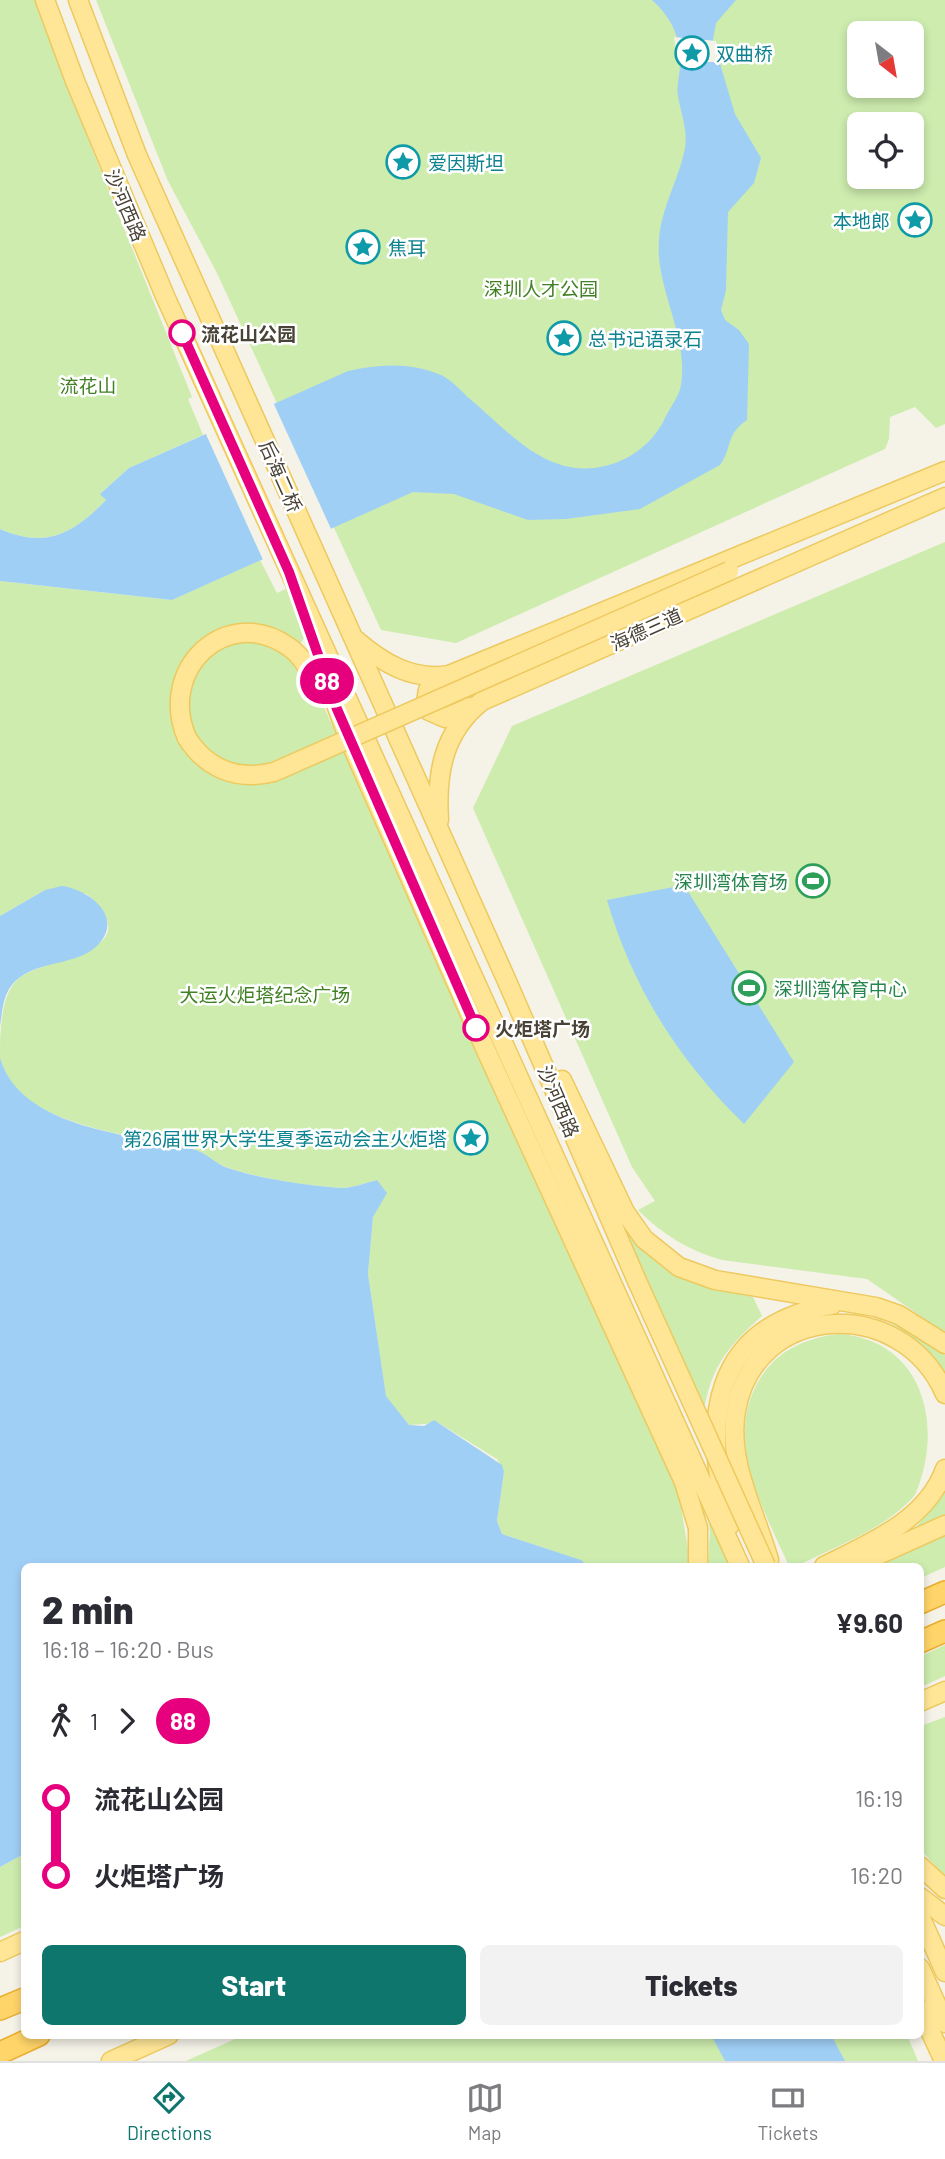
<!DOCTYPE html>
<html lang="en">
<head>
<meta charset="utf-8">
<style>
  body { margin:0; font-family:Barlow,"Noto Sans SC",sans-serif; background:#f2f2f3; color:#2b2b33; height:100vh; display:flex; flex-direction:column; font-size:26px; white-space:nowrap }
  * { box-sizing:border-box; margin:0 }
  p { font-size:23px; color:#7c7c81 }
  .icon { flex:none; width:38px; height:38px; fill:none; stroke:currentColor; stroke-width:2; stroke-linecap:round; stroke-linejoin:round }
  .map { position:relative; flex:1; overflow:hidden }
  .details { position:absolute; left:21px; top:1563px; width:903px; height:476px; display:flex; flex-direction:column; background:#fff; border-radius:10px; box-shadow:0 4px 10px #0003 }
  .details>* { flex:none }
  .badge { padding:0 14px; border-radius:23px; font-size:24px; line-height:46px }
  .needle { width:46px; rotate:149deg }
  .buttons { position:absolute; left:847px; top:21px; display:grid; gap:14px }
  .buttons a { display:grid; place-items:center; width:77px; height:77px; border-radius:10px; background:#fff; box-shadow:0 4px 10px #0003; font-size:35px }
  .map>.badge { position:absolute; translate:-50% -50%; box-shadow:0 0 0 4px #fff }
  .legs { display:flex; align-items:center; gap:10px; height:77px; padding:0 21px; font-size:23px }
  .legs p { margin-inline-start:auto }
  .headline { display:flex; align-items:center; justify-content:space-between; height:119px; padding:0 21px }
  h1 { font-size:38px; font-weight:800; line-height:52px }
  .primary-button { display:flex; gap:14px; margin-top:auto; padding:14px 21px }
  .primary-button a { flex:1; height:80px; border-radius:10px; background:#0f766e; color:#fff; font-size:28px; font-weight:800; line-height:80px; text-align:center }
  .primary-button a+a { background:#f2f2f3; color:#2b2b33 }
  ul { padding:0 21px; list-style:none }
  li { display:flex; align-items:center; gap:24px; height:77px; font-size:26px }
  li i { display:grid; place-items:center; width:10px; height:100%; margin:0 9px; background:currentColor }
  li i::after { content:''; width:18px; height:18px; margin:-9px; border:5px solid; border-radius:50%; background:#fff }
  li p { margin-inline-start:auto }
  li:first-child i { background:linear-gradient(#0000 50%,currentColor 0) }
  li:last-child i { background:linear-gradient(currentColor 50%,#0000 0) }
  .menu { display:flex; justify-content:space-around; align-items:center; height:98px; border-top:2px solid #e1e1e2; background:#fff; font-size:19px; color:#7c7c81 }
  .menu a { display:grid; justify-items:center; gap:4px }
  .menu .selected { color:#0f766e }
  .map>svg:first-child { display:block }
  .green { fill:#cdecae; fill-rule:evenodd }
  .water { fill:#a0cff6 }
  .pier { fill:#f5f2e8 }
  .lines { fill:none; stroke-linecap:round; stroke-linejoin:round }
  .major-casing { stroke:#edc95e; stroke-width:21 }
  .highway-casing { stroke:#eaad2d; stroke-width:24 }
  .major { stroke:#ffe697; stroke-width:18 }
  .highway { stroke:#ffd469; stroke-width:21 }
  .major-bridge-casing { stroke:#edc95e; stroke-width:21; stroke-linecap:butt }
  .major-bridge { stroke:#ffe697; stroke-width:18 }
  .line-1-casing { stroke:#fff; stroke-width:16 }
  .line-1 { stroke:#e6007e; stroke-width:10 }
  .stop-1-dot { fill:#fff; stroke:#e6007e; stroke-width:3.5 }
  .labels { text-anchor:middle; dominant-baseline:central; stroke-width:5; stroke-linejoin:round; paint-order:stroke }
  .culture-label { font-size:19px; fill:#0d838f; stroke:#fff; text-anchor:start }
  .street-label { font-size:19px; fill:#494236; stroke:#fff }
  .park-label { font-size:19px; fill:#428024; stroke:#fff }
  .stop-label { font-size:19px; font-weight:bold; fill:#494236; stroke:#fff; text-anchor:start }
  .leisure-label { font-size:19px; fill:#27864d; stroke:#fff; text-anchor:end }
</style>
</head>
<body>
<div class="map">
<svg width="945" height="2061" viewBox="0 0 945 2061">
  <rect width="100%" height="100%" fill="#f5f2e8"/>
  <!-- green -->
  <g class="green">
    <path d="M0,0H35L63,77L192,397L188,399L203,435L129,468L101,493L106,500C73,534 46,549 0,529Z"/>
    <path d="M96,0H945V424L936,428L915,407L890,417L889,439L885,449L456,643L381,630L217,273L168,181ZM859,33H912V86H859ZM859,124H912V177H859Z"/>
    <path d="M945,542V1333L867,1279L722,1260C689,1251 662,1234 638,1210L655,1201L632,1167L473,808L512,726Z"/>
    <path d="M260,560L277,593L288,588L307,633L299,646L323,705L678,1488L689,1556L687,1566H588L580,1560L502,1534L497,1521L504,1472L497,1459L439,1423L409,1425L386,1397L368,1274L373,1217L379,1203L377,1180C366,1183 352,1188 341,1188C308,1186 256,1178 226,1167C214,1163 205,1152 193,1149C142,1136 11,1126 0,1059C0,1035 0,995 18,979C45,956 154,954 87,894L45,890L0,916V581L172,600Z"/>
    <path d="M616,1216C655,1269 691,1284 753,1297L762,1316C729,1345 711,1366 704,1411Z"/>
    <path d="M887,1321L916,1335L945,1355V1374L916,1341Z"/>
    <path d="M839,1334C923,1340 945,1425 915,1495C886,1529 836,1546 797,1566H789C763,1508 722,1438 761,1377C779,1349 807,1338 839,1334Z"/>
    <path d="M945,1492V1517L892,1541L917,1526Z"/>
    <path d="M705,1505L734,1566H708L710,1531Z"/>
    <path d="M945,1536V1567L921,1578L920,1566H878Z"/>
    <path d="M945,1645V1676L921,1687V1656Z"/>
    <path d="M945,1717V1877L921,1850V1726Z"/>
    <path d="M24,1854V1926L0,1937V1867Z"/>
    <path d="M244,2035H907L918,2061H186Z"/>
  </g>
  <!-- water -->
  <g class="water">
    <path d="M652,0H736L716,23L713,40L735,114L761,158L754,183L728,212L726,290L721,310L725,320L739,330L749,344L747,420C725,435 733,447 720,465L640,509L566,519L528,520L454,494L413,492L172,600L0,581V529C46,549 73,534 106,500L100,494L129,468L348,371C379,364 411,362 441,375C452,380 461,391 470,399C509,432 548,480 605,466C631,460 654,442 665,418C670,407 679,397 681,385C689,335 655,289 659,240C661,208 679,179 685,148C688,130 681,114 678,96C676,86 680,75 680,65C681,38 672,18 652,0Z"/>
    <path d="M684,885L794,1062L744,1124C679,1061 632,987 607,900Z"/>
    <path d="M62,886C86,889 121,913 102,940C84,966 43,959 19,978C3,990 3,1008 0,1026V916L45,890Z"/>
    <path d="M0,1058C21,1130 133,1134 193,1149C205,1152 214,1162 225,1167C256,1178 308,1186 341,1188C352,1188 366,1183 377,1180L387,1193L373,1217L368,1274L386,1396L409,1425L424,1426L434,1420L502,1465L504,1472L497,1521L502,1534L581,1560L588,1566H24V1854L0,1867Z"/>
    <path d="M711,2035H831L845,2061H725Z"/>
  </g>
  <!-- pier -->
  <g class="pier">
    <path d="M674,37L716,41L722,62H677Z"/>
    <path d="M272,400L332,531L264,562L204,430Z"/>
  </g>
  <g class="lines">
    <defs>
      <g id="major">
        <path d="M45,0L75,81L165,296L740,1566"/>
        <path d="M78,0L137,155L506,979L637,1281"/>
        <path d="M356,640C383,663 412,681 449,675L945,471"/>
        <path d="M318,656L348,737L484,1046L684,1482L698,1528V1566"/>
        <path d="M449,678L428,690L426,702L429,711L445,718L470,707"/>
        <path d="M187,738C157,669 227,603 289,647C305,658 313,678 323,695"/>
        <path d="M439,820C436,773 443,732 482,701L945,497"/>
        <path d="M562,1080L625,1212L644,1239L679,1267L715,1280L876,1307L899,1315L945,1344"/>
        <path d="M730,1525C701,1424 709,1326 832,1305"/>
        <path d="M769,1560C755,1511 727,1462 736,1411C754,1302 902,1294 945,1394"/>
        <path d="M824,1566C870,1543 926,1521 945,1469"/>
        <path d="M854,1566L945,1525"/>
        <path d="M920,1702L945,1691"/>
        <path d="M920,1866L945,1889"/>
        <path d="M920,1897L945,1916"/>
        <path d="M920,1916L945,1972"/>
        <path d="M0,1952L24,1941"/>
        <path d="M920,1968L945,2023"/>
        <path d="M920,2009L944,2061"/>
        <path d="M111,2061L169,2035"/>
      </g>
      <g id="highway">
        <path d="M920,1603L945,1592"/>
        <path d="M920,1642L945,1631"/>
        <path d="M0,2009L24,1999"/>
        <path d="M0,2053L39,2035"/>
      </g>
    </defs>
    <!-- major casing -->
    <use href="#major" class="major-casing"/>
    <!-- highway casing -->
    <use href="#highway" class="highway-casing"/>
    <!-- major -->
    <use href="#major" class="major"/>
    <!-- highway -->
    <use href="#highway" class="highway"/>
    <defs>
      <g id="major-bridge">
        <path d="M187,738C207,769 237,781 274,772L729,571"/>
        <path d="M637,1281L766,1566"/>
      </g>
    </defs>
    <!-- major-bridge casing -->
    <use href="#major-bridge" class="major-bridge-casing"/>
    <!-- major-bridge -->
    <use href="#major-bridge" class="major-bridge"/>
  </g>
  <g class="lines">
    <defs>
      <path id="line-1" d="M182,333L289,572L337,709L476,1028"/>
    </defs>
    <!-- line-1 casing -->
    <use href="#line-1" class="line-1-casing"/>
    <!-- line-1 -->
    <use href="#line-1" class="line-1"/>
  </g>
  <!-- icons -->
  <defs>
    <symbol id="sight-ring" viewBox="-11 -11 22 22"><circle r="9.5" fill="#fff" stroke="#0f9aa8" stroke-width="1.5"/><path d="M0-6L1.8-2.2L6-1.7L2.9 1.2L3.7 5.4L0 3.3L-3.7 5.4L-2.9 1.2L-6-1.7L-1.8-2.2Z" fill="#0f9aa8"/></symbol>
    <symbol id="stadium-ring" viewBox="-11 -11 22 22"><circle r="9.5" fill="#fff" stroke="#2e9e5b" stroke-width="1.5"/><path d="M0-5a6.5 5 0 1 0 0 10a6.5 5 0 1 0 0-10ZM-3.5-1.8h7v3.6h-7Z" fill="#2e9e5b"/></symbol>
  </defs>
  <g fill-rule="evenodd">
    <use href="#sight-ring" x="673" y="34" width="38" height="38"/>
    <use href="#sight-ring" x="384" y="143" width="38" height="38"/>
    <use href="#sight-ring" x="896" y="201" width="38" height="38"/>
    <use href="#sight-ring" x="344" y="228" width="38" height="38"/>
    <use href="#sight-ring" x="545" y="319" width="38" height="38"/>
    <use href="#stadium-ring" x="794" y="862" width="38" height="38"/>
    <use href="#stadium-ring" x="730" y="969" width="38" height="38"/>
    <use href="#sight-ring" x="452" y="1119" width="38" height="38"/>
  </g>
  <!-- markers -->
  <g class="stop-1-dot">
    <circle cx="182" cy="333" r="12"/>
    <circle cx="476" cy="1028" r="12"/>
  </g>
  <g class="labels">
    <!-- culture labels -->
    <g class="culture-label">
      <text x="716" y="53">双曲桥</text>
      <text x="428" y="162">爱因斯坦</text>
      <text x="890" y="220" text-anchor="end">本地郎</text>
      <text x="388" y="247">焦耳</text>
      <text x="588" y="338">总书记语录石</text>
      <text x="447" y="1138" text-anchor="end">第26届世界大学生夏季运动会主火炬塔</text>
    </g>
    <!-- street labels -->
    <g class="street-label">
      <text transform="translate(126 205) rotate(67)">沙河西路</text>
      <text transform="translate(281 476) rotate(66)">后海二桥</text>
      <text transform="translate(646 629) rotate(-24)">海德三道</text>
      <text transform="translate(559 1101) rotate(67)">沙河西路</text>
    </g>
    <!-- park labels -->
    <g class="park-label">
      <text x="541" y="288">深圳人才公园</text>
      <text x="88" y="385">流花山</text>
      <text x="265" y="994">大运火炬塔纪念广场</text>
    </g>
    <!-- stop labels -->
    <g class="stop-label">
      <text x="201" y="333">流花山公园</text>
      <text x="495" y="1028">火炬塔广场</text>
    </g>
    <!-- leisure labels -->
    <g class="leisure-label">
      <text x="788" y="881">深圳湾体育场</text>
      <text x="774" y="988" text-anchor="start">深圳湾体育中心</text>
    </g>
  </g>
</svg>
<div class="buttons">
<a><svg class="needle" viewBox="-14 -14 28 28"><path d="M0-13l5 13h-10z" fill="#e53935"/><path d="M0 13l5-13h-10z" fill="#7c7c81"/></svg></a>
<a><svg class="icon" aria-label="locate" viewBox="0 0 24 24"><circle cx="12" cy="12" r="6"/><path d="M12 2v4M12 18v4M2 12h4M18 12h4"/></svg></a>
</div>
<b class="badge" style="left:327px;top:681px;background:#e6007e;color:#fff">88</b>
<section class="details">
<div class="headline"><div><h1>2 min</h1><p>16:18 – 16:20 · Bus</p></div><b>¥9.60</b></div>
<div class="legs"><svg class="icon" aria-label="walk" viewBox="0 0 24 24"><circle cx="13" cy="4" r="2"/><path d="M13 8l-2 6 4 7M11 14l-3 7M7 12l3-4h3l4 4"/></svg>1<svg class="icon" aria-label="forward" viewBox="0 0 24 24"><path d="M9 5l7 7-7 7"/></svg><b class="badge" style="background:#e6007e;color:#fff">88</b></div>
<ul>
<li><i style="color:#e6007e"></i><b>流花山公园</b><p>16:19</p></li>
<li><i style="color:#e6007e"></i><b>火炬塔广场</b><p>16:20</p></li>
</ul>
<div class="primary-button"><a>Start</a><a>Tickets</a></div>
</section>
</div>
<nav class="menu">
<a class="selected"><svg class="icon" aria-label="directions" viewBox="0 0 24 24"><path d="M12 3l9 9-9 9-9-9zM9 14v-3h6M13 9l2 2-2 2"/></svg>Directions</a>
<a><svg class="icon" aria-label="map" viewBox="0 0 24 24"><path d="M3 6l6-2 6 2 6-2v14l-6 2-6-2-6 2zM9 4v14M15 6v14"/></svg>Map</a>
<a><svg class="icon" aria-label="tickets" viewBox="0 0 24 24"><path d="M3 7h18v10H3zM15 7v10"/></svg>Tickets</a>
</nav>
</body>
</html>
